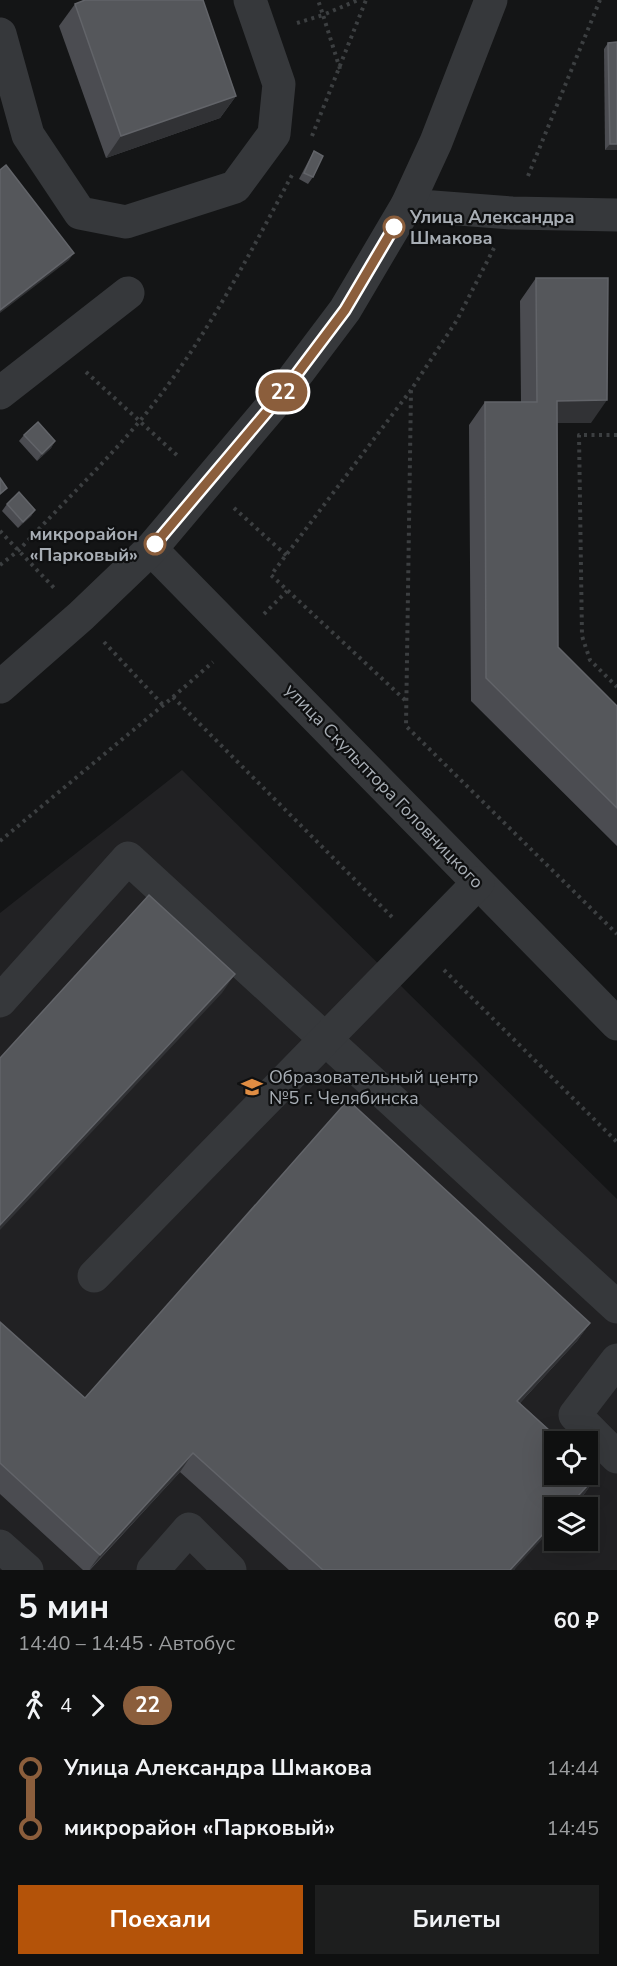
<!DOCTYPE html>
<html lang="ru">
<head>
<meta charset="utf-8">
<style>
  body { margin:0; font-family:"Nunito Sans",sans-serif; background:#1d1e1e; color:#f1f3f6; height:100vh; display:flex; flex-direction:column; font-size:22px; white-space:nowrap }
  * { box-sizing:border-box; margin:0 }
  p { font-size:20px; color:#9b9d9f }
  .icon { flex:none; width:33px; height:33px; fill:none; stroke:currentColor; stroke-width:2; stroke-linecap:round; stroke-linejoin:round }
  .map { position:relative; height:1570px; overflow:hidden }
  .sheet { display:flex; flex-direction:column; background:#0f1010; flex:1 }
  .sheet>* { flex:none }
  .badge { padding:0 12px; border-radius:20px; font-size:21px; line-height:39px }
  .controls { position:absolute; left:544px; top:1431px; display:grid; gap:12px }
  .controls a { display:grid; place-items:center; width:54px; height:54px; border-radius:0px; background:#0f1010; box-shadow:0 6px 24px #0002,0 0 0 2px #2f3030; font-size:30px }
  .map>.badge { position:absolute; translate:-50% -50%; box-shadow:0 0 0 3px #fff }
  .legs { display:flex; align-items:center; gap:9px; height:66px; padding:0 18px; font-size:20px }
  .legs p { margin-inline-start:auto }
  .overview { display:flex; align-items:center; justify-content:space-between; height:102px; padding:0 18px }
  h1 { font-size:33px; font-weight:700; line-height:45px }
  .button { display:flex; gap:12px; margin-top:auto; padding:12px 18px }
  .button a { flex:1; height:69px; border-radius:0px; background:#b45309; color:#fff; font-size:24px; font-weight:700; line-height:69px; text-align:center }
  .button a+a { background:#1d1e1e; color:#f1f3f6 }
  ul { padding:0 18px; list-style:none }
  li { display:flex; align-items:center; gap:21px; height:60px; font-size:22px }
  li i { display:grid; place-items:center; width:9px; height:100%; margin:0 8px; background:currentColor }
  li i::after { content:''; width:15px; height:15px; margin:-8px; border:4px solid; border-radius:50%; background:#0f1010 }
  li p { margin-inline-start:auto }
  li:first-child i { background:linear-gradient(#0000 50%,currentColor 0) }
  li:last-child i { background:linear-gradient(currentColor 50%,#0000 0) }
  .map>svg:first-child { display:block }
  .built { fill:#212123; fill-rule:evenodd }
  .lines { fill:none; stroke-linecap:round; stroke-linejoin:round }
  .path { stroke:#3c3f41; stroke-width:4; stroke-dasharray:3 4.5; stroke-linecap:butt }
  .minor { stroke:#36383b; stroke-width:33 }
  .wall { fill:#4b4c51 }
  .shaded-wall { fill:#313235 }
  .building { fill:#55575b; stroke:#626469; stroke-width:1.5 }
  .line-1-casing { stroke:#fff; stroke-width:14 }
  .line-1 { stroke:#8b5e3c; stroke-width:9 }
  .stop-1-dot { fill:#fff; stroke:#8b5e3c; stroke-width:3 }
  .labels { text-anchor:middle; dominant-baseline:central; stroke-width:4.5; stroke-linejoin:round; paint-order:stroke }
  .stop-label { font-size:18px; font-weight:bold; fill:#a8aeb5; stroke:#0f1011; text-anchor:start }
  .street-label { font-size:18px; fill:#a8aeb5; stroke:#0f1011 }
  .poi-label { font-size:18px; fill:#a8aeb5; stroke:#0f1011; text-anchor:start }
</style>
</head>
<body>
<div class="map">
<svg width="617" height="1570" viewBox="0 0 617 1570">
  <rect width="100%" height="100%" fill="#141516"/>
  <!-- built -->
  <path class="built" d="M182,770L617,1199V1570H0V913ZM555,1442H588V1474H555ZM555,1508H588V1540H555Z"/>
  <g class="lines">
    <!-- path -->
    <g class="path">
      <path d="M297,23L323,15L318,0"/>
      <path d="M340,69L323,15L358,0"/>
      <path d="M312,136L366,0"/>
      <path d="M528,176L600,0"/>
      <path d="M494,248L457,320L411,390L406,726L617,934"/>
      <path d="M86,372L180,458"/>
      <path d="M617,435H579L582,636L590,660L617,687"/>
      <path d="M234,508L287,556"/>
      <path d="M0,531L56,590"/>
      <path d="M0,565L18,551C58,508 101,467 139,422C201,348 247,259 292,175"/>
      <path d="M264,614L287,591"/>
      <path d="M104,642L163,705"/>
      <path d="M173,697L213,662"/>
      <path d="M405,700L271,575L411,390"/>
      <path d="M0,841L173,697L393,918"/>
      <path d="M444,970L617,1142"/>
    </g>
    <!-- minor -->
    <g class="minor">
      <path d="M0,34L28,135L80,213L126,222L235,187L274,134L279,84L250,0"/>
      <path d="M407,205L512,213L617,215"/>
      <path d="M0,393L128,293"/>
      <path d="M151,549L617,1024"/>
      <path d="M0,687L81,616L151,549L281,395L345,310L407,205L436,142L491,0"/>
      <path d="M0,1001L128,858L617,1307"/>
      <path d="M94,1276L478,883"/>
      <path d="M617,1360L575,1415L617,1457"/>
      <path d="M0,1546L27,1570"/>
      <path d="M153,1570L189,1529L230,1570"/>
    </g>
  </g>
  <!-- wall -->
  <g class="wall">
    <path d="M75,4L236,96L220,118L106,158L59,26Z"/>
    <path d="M617,42V150H605L604,49L608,43Z"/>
    <path d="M314,151L313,177L308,184L299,179L310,158Z"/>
    <path d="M536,278L591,423H557L558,647L617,706V846L471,701L469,425L485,402H521L520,301Z"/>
    <path d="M24,435L55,441L51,448L37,461L19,441Z"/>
    <path d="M7,504L35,510L31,516L18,528L2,511Z"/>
    <path d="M0,1322L85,1398L590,1323L577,1341L520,1403L598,1474L585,1493L571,1508H555L514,1570H289L180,1472L90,1570H83L0,1494Z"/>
  </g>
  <!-- shaded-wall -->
  <g class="shaded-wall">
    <path d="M236,96L220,118L106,158L121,136Z"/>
    <path d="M610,144H617V150H605Z"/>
    <path d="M74,253L69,260L0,313V310Z"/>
    <path d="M607,400L591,423H541L557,401Z"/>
    <path d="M55,441L51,448L37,461L42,454Z"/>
    <path d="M35,510L31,516L18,528L23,522Z"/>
    <path d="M235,974L222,993L0,1230V1225Z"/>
    <path d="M590,1323L577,1341L504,1420L517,1401Z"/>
    <path d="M193,1453L180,1472L89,1570L100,1555Z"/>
    <path d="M598,1474L585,1493L571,1508H567Z"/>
    <path d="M555,1521V1525L514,1570H510Z"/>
  </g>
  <!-- building -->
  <g class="building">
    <path d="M85,0H203L236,96L121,136L75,4Z"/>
    <path d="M617,42V144H610L608,43Z"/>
    <path d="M314,151L323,156L313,177L304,173Z"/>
    <path d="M6,165L74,253L0,310V170Z"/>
    <path d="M536,278H608L607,400L557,401L558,647L617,706V808L486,678L485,402H537Z"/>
    <path d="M38,422L55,441L42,454L24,435Z"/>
    <path d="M0,478L7,488L0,494Z"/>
    <path d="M19,492L35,510L23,522L7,504Z"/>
    <path d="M149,895L235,974L0,1225V1058Z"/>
    <path d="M348,1100L590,1323L517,1401L562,1442H555V1474H588V1465L598,1474L567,1508H555V1521L510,1570H323L193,1453L100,1555L0,1463V1322L85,1398Z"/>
  </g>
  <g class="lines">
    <defs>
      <path id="line-1" d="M155,544L281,395L345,310L394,227"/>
    </defs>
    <!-- line-1 casing -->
    <use href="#line-1" class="line-1-casing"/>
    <!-- line-1 -->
    <use href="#line-1" class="line-1"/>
  </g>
  <!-- icons -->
  <defs>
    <symbol id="school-bare" viewBox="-9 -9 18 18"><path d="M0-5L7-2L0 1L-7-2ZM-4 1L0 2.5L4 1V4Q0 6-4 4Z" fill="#e08d43" stroke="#0f1011" stroke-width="2.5" paint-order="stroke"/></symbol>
  </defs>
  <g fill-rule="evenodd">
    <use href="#school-bare" x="237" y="1072" width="30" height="30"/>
  </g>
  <!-- markers -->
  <g class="stop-1-dot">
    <circle cx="394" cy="227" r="10"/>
    <circle cx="155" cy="544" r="10"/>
  </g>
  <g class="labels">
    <!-- stop labels -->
    <g class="stop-label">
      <text x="410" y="217">Улица Александра<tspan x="410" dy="21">Шмакова</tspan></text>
      <text x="138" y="534" text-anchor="end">микрорайон<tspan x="138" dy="21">«Парковый»</tspan></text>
    </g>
    <!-- street labels -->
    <g class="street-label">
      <text transform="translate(384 786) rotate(46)">улица Скульптора Головницкого</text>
    </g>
    <!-- poi labels -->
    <g class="poi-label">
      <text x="269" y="1077">Образовательный центр<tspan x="269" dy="21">№5 г. Челябинска</tspan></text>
    </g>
  </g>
</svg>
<div class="controls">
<a><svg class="icon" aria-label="locate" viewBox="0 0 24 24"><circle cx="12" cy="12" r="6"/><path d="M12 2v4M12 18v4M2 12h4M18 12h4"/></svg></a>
<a><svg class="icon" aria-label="layers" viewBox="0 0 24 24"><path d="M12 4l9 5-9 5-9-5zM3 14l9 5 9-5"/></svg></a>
</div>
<b class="badge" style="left:283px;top:392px;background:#8b5e3c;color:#fff">22</b>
</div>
<section class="sheet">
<div class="overview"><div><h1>5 мин</h1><p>14:40 – 14:45 · Автобус</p></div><b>60 ₽</b></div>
<div class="legs"><svg class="icon" aria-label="walk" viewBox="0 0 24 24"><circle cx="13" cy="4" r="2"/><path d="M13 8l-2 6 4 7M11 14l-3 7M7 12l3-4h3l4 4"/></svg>4<svg class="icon" aria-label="forward" viewBox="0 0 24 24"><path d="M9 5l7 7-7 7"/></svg><b class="badge" style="background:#8b5e3c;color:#fff">22</b></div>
<ul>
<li><i style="color:#8b5e3c"></i><b>Улица Александра Шмакова</b><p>14:44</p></li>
<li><i style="color:#8b5e3c"></i><b>микрорайон «Парковый»</b><p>14:45</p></li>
</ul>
<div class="button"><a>Поехали</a><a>Билеты</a></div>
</section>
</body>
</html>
